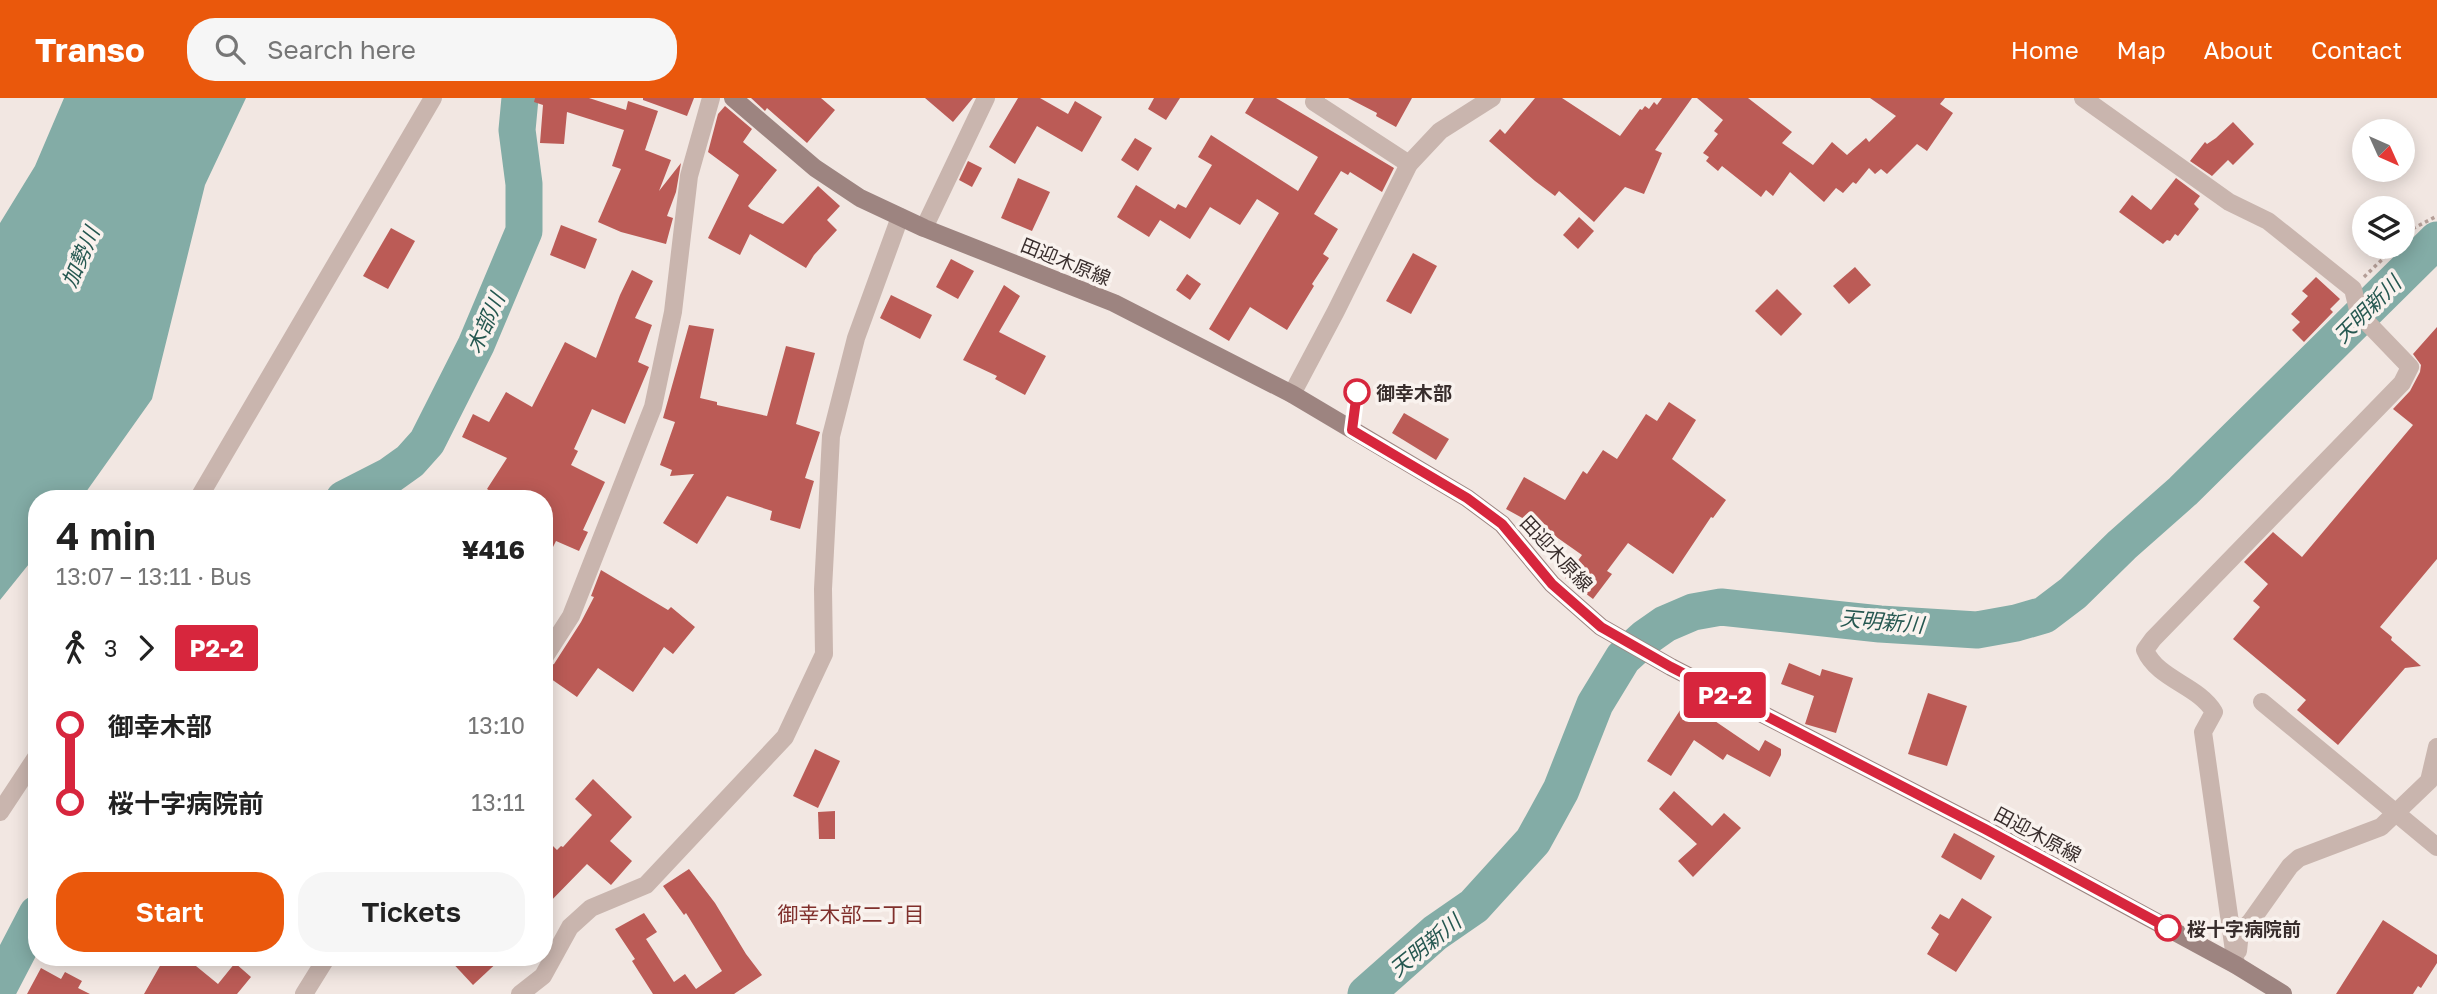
<!DOCTYPE html>
<html lang="en">
<head>
<meta charset="utf-8">
<style>
  body { margin:0; font-family:"Golos Text","Noto Sans JP",sans-serif; background:#f6f6f6; color:#222; height:100vh; display:flex; flex-direction:column; font-size:26px; white-space:nowrap }
  * { box-sizing:border-box; margin:0 }
  p { font-size:23px; color:#767676 }
  .icon { flex:none; width:38px; height:38px; fill:none; stroke:currentColor; stroke-width:2; stroke-linecap:round; stroke-linejoin:round }
  .map { position:relative; flex:1; overflow:hidden }
  .details { position:absolute; left:28px; top:392px; width:525px; height:476px; display:flex; flex-direction:column; background:#fff; border-radius:28px; box-shadow:0 4px 18px #0003 }
  .details>* { flex:none }
  .badge { padding:0 14px; border-radius:5px; font-size:24px; line-height:46px }
  .needle { width:46px; rotate:135deg }
  .buttons { position:absolute; left:2352px; top:21px; display:grid; gap:14px }
  .buttons a { display:grid; place-items:center; width:63px; height:63px; border-radius:50%; background:#fff; box-shadow:0 4px 18px #0003; font-size:35px }
  .map>.badge { position:absolute; translate:-50% -50%; box-shadow:0 0 0 4px #fff }
  .legs { display:flex; align-items:center; gap:10px; height:77px; padding:0 28px; font-size:23px }
  .legs p { margin-inline-start:auto }
  .headline { display:flex; align-items:center; justify-content:space-between; height:119px; padding:0 28px }
  h1 { font-size:38px; font-weight:600; line-height:52px }
  .button { display:flex; gap:14px; margin-top:auto; padding:14px 28px }
  .button a { flex:1; height:80px; border-radius:28px; background:#ea580c; color:#fff; font-size:28px; font-weight:600; line-height:80px; text-align:center }
  .button a+a { background:#f6f6f6; color:#222 }
  ul { padding:0 28px; list-style:none }
  li { display:flex; align-items:center; gap:24px; height:77px; font-size:26px }
  li i { display:grid; place-items:center; width:10px; height:100%; margin:0 9px; background:currentColor }
  li i::after { content:''; width:18px; height:18px; margin:-9px; border:5px solid; border-radius:50%; background:#fff }
  li p { margin-inline-start:auto }
  li:first-child i { background:linear-gradient(#0000 50%,currentColor 0) }
  li:last-child i { background:linear-gradient(currentColor 50%,#0000 0) }
  header { display:flex; align-items:center; gap:42px; box-sizing:border-box; height:98px; padding:0 35px; background:#ea580c; color:#fff }
  header strong { font-size:33px }
  nav { display:flex; gap:38px; margin-inline-start:auto; font-size:24px }
  .search { width:490px; height:63px; background:#f6f6f6; display:flex; align-items:center; gap:18px; box-sizing:border-box; padding:0 24px; border-radius:28px; color:#767676; font-size:26px }
  .map>svg:first-child { display:block }
  .water { fill:#83aca6 }
  .lines { fill:none; stroke-linecap:round; stroke-linejoin:round }
  .river { stroke:#83aca6; stroke-width:37 }
  .building { fill:#bb5b56 }
  .path { stroke:#b59f98; stroke-width:3.5; stroke-dasharray:3.5 3.5; stroke-linecap:butt }
  .service { stroke:#c9b5ae; stroke-width:9 }
  .minor { stroke:#c9b5ae; stroke-width:18 }
  .tertiary { stroke:#c9b5ae; stroke-width:18 }
  .secondary { stroke:#9d8480; stroke-width:18 }
  .line-1-casing { stroke:#fff; stroke-width:16 }
  .line-1 { stroke:#d7263d; stroke-width:10 }
  .stop-1-dot { fill:#fff; stroke:#d7263d; stroke-width:3.5 }
  .labels { text-anchor:middle; dominant-baseline:central; stroke-width:7; stroke-linejoin:round; paint-order:stroke }
  .street-label { font-size:19px; fill:#382d2c; stroke:#f9f2ee }
  .stop-label { font-size:19px; font-weight:bold; fill:#382d2c; stroke:#f9f2ee; text-anchor:start }
  .water-label { font-size:21px; font-style:italic; fill:#255750; stroke:#f9f2ee }
  .neighbourhood-label { font-size:21px; fill:#80302c; stroke:#f9f2ee }
</style>
</head>
<body>
<header>
<strong>Transo</strong>
<div class="search"><svg class="icon" aria-label="search" viewBox="0 0 24 24"><circle cx="10" cy="10" r="6"/><path d="M15 15l6 6"/></svg>Search here</div>
<nav><a>Home</a><a>Map</a><a>About</a><a>Contact</a></nav>
</header>
<div class="map">
<svg width="2437" height="896" viewBox="0 0 2437 896">
  <rect width="100%" height="100%" fill="#f2e7e2"/>
  <!-- water -->
  <path class="water" d="M64,0H246L205,87L152,301L81,401H37V456L0,502V125L35,68Z"/>
  <g class="lines">
    <!-- river -->
    <g class="river">
      <path d="M344,401L389,378L410,363L427,344L476,247L524,133V86L517,32L520,0"/>
      <path d="M0,887L37,816"/>
      <path d="M1366,896L1435,835L1474,808L1533,743L1561,692L1595,606L1623,560L1645,540L1665,526L1693,514L1721,509L1880,526L1977,532L2016,525L2044,517L2073,495L2122,447L2183,393L2437,142"/>
    </g>
  </g>
  <!-- building -->
  <g class="building">
    <path d="M535,0H589L626,12L628,3L658,13L645,52L671,62L659,93L681,65L676,94L667,118L673,120L666,146L621,134L598,124L621,71L612,68L624,32L567,14L564,46L540,45L543,7L534,4Z"/>
    <path d="M643,0H694L687,18L643,2Z"/>
    <path d="M751,0H821L835,12L807,45L767,10L765,13Z"/>
    <path d="M925,0H973L953,24Z"/>
    <path d="M1018,0H1040L1068,16L1075,3L1102,19L1082,54L1037,28L1015,66L989,49Z"/>
    <path d="M1154,0H1180L1166,22L1148,11Z"/>
    <path d="M1254,0H1276L1394,70L1382,94L1350,74L1348,77L1341,73L1314,116L1338,131L1323,156L1329,160L1312,186L1314,188L1287,232L1250,209L1229,243L1209,231L1279,115L1257,101L1240,127L1210,109L1190,141L1160,122L1149,139L1117,119L1136,87L1175,111L1178,106L1186,110L1212,67L1198,59L1211,37L1298,93L1318,59L1245,15Z"/>
    <path d="M1348,0H1412L1396,29L1376,18L1377,15Z"/>
    <path d="M1535,0H1562L1620,38L1640,11L1642,12L1645,8L1649,11L1654,4L1657,7L1662,0H1692L1655,52L1662,55L1644,96L1625,89L1594,124L1559,93L1555,98L1535,83L1489,43L1500,31L1505,36Z"/>
    <path d="M1697,0H1748L1792,34L1782,45L1813,67L1832,44L1847,57L1866,40L1869,44L1896,18L1870,0H1945L1940,6L1953,15L1927,53L1917,46L1887,76L1881,71L1875,76L1869,70L1856,86L1853,84L1843,95L1836,90L1824,104L1790,74L1773,98L1766,92L1761,99L1722,68L1718,73L1706,63L1709,59L1703,55L1718,36L1714,33L1723,22Z"/>
    <path d="M725,8L752,31L743,44L777,72L748,108L751,111L783,126L818,88L840,108L827,122L837,132L814,157L806,170L750,136L740,157L708,140L739,77L708,54L718,16Z"/>
    <path d="M2233,24L2254,46L2233,67L2228,62L2212,78L2190,63L2205,44L2207,46L2216,40Z"/>
    <path d="M1135,40L1152,50L1138,73L1121,62Z"/>
    <path d="M968,63L982,70L972,89L959,82Z"/>
    <path d="M1018,80L1050,94L1032,133L1001,120Z"/>
    <path d="M2176,80L2200,98L2194,106L2199,111L2178,138L2175,136L2170,143L2167,142L2163,146L2119,114L2132,97L2151,112Z"/>
    <path d="M1579,119L1594,133L1578,151L1563,137Z"/>
    <path d="M561,127L597,141L585,171L550,157Z"/>
    <path d="M391,130L415,143L388,191L363,178Z"/>
    <path d="M1413,155L1437,168L1411,216L1386,203Z"/>
    <path d="M951,161L974,173L958,201L936,189Z"/>
    <path d="M1855,169L1871,187L1849,206L1833,188Z"/>
    <path d="M632,172L653,183L635,220L652,227L638,264L649,269L625,326L592,311L574,351L578,353L571,367L605,384L583,432L588,434L579,453L556,443L544,467V401H502L487,391L507,360L462,339L473,316L489,324L506,294L532,309L565,244L596,260L620,197Z"/>
    <path d="M1187,176L1201,186L1190,202L1176,192Z"/>
    <path d="M2316,179L2340,201L2330,211L2333,214L2304,244L2292,232L2300,224L2291,216L2308,198L2302,193Z"/>
    <path d="M1004,187L1020,198L999,234L1046,258L1025,297L995,281L997,278L963,262Z"/>
    <path d="M1777,191L1802,216L1781,238L1755,213Z"/>
    <path d="M891,197L932,217L920,241L880,220Z"/>
    <path d="M689,227L714,231L700,300L717,304V307L767,318L786,248L815,255L796,326L820,334L805,380L814,383L800,431L770,422L772,413L727,398L697,446L663,425L694,376L670,378L672,372L660,367L675,324L663,320Z"/>
    <path d="M2437,229V461L2380,529L2392,539L2391,542L2421,568L2405,570L2338,647L2297,612L2306,602L2233,541L2260,509L2253,503L2268,486L2244,464L2273,434L2302,459L2413,327L2393,311L2410,293L2420,274L2421,267L2413,256Z"/>
    <path d="M1669,304L1696,322L1672,361L1726,402L1713,420L1711,419L1673,476L1628,445L1607,473L1612,476L1593,501L1565,480L1582,457L1545,431L1544,432L1506,411L1524,379L1565,402L1583,373L1587,376L1603,352L1617,361L1646,316L1657,323Z"/>
    <path d="M1404,315L1449,341L1436,362L1392,335Z"/>
    <path d="M601,472L668,512L671,509L695,529L673,556L664,549L633,594L598,570L577,599L544,576V571L554,566L581,524L594,499L591,498Z"/>
    <path d="M1789,565L1820,578L1822,571L1853,580L1836,635L1805,626L1814,598L1781,586Z"/>
    <path d="M1928,595L1967,608L1947,668L1908,656Z"/>
    <path d="M1688,600L1713,614L1709,619L1759,653L1765,642L1781,651V657L1770,679L1727,656L1723,662L1694,642L1671,678L1647,663Z"/>
    <path d="M815,651L840,663L818,710L793,698Z"/>
    <path d="M593,681L632,719L610,743L632,763L611,787L587,766L544,810V739L557,752L561,748L563,749L592,717L575,701Z"/>
    <path d="M1674,693L1712,728L1724,715L1741,730L1693,779L1678,763L1697,746L1659,711Z"/>
    <path d="M835,713V741H819L818,714Z"/>
    <path d="M1954,735L1995,758L1981,782L1941,759Z"/>
    <path d="M689,771L715,805L746,856L762,877L734,896H653L632,863L635,861L615,831L644,815L657,834L646,841L674,884L685,876L696,891L722,873L686,815L684,817L663,788Z"/>
    <path d="M1962,800L1992,819L1956,874L1927,856L1939,836L1931,830L1940,816L1949,821Z"/>
    <path d="M2383,822L2437,857V865L2421,890L2418,888L2413,896H2336Z"/>
    <path d="M165,859H185L218,886L235,865L251,879L237,896H144Z"/>
    <path d="M447,859H503L473,887Z"/>
    <path d="M41,870L61,881L65,874L82,883L78,890L90,896H27Z"/>
  </g>
  <g class="lines">
    <!-- path -->
    <g class="path">
      <path d="M2403,141L2414,130L2437,118"/>
      <path d="M2364,179L2395,149"/>
    </g>
    <!-- service -->
    <path class="service" d="M1352,332L1358,287"/>
    <!-- minor -->
    <g class="minor">
      <path d="M1316,0L1314,4L1409,66"/>
      <path d="M2083,0L2229,104L2268,123L2353,191L2359,216L2410,269L2402,285L2153,541L2145,552C2158,582 2198,587 2214,614L2203,634L2236,867"/>
      <path d="M924,130L986,0"/>
      <path d="M1292,296L1336,213L1409,66L1440,33L1492,0"/>
      <path d="M544,560L571,518L653,309L673,214L689,78L711,0"/>
      <path d="M2262,604L2437,749"/>
      <path d="M2238,853L2240,834L2251,823L2290,768L2299,760L2381,729L2429,683L2437,649"/>
      <path d="M304,896L327,859"/>
      <path d="M520,896L543,878L570,829L591,810L646,787L785,639L824,556L823,491L831,338L856,240L900,119"/>
    </g>
    <!-- tertiary -->
    <g class="tertiary">
      <path d="M198,401L433,0"/>
      <path d="M0,714L37,658"/>
    </g>
    <!-- secondary -->
    <path class="secondary" d="M733,0L815,70L860,100L924,130L1114,205L1292,296L1467,400L1502,426L1552,486L1601,529L1671,569L1985,731L2236,867L2283,896"/>
  </g>
  <g class="lines">
    <defs>
      <path id="line-1" d="M1357,294L1352,332L1467,400L1502,426L1552,486L1601,529L1671,569L1985,731L2168,830"/>
    </defs>
    <!-- line-1 casing -->
    <use href="#line-1" class="line-1-casing"/>
    <!-- line-1 -->
    <use href="#line-1" class="line-1"/>
  </g>
  <!-- markers -->
  <g class="stop-1-dot">
    <circle cx="1357" cy="294" r="12"/>
    <circle cx="2168" cy="830" r="12"/>
  </g>
  <g class="labels">
    <!-- street labels -->
    <g class="street-label">
      <text transform="translate(1066 163) rotate(22)">田迎木原線</text>
      <text transform="translate(1557 455) rotate(47)">田迎木原線</text>
      <text transform="translate(2038 736) rotate(28)">田迎木原線</text>
    </g>
    <!-- stop labels -->
    <g class="stop-label">
      <text x="1376" y="294">御幸木部</text>
      <text x="2187" y="830">桜十字病院前</text>
    </g>
    <!-- water labels -->
    <g class="water-label">
      <text transform="translate(80 159) rotate(-67)">加勢川</text>
      <text transform="translate(2367 211) rotate(-45)">天明新川</text>
      <text transform="translate(485 225) rotate(-66)">木部川</text>
      <text transform="translate(1882 523) rotate(5)">天明新川</text>
      <text transform="translate(1425 847) rotate(-39)">天明新川</text>
    </g>
    <!-- neighbourhood labels -->
    <g class="neighbourhood-label">
      <text x="851" y="816">御幸木部二丁目</text>
    </g>
  </g>
</svg>
<div class="buttons">
<a><svg class="needle" viewBox="-14 -14 28 28"><path d="M0-13l5 13h-10z" fill="#e53935"/><path d="M0 13l5-13h-10z" fill="#767676"/></svg></a>
<a><svg class="icon" aria-label="layers" viewBox="0 0 24 24"><path d="M12 4l9 5-9 5-9-5zM3 14l9 5 9-5"/></svg></a>
</div>
<b class="badge" style="left:1725px;top:597px;background:#d7263d;color:#fff">P2-2</b>
<section class="details">
<div class="headline"><div><h1>4 min</h1><p>13:07 – 13:11 · Bus</p></div><b>¥416</b></div>
<div class="legs"><svg class="icon" aria-label="walk" viewBox="0 0 24 24"><circle cx="13" cy="4" r="2"/><path d="M13 8l-2 6 4 7M11 14l-3 7M7 12l3-4h3l4 4"/></svg>3<svg class="icon" aria-label="forward" viewBox="0 0 24 24"><path d="M9 5l7 7-7 7"/></svg><b class="badge" style="background:#d7263d;color:#fff">P2-2</b></div>
<ul>
<li><i style="color:#d7263d"></i><b>御幸木部</b><p>13:10</p></li>
<li><i style="color:#d7263d"></i><b>桜十字病院前</b><p>13:11</p></li>
</ul>
<div class="button"><a>Start</a><a>Tickets</a></div>
</section>
</div>
</body>
</html>
